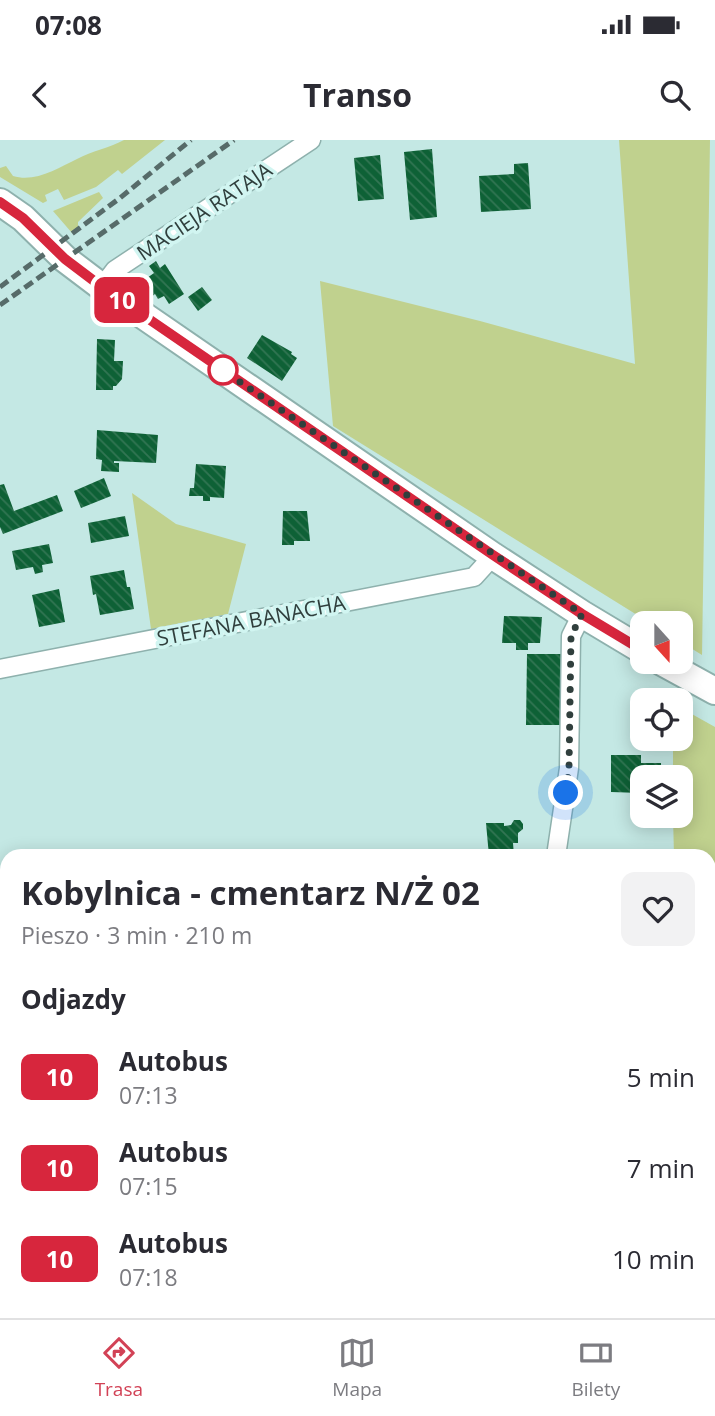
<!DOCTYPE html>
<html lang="pl">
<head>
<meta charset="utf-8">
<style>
  body { margin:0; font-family:"Open Sans",sans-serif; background:#f2f2f3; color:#2b2b33; height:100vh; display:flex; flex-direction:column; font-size:26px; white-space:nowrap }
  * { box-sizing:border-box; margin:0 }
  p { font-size:23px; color:#7c7c81 }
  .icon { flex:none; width:38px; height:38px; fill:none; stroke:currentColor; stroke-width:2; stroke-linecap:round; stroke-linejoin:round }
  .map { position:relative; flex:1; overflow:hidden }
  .drawer { position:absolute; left:0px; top:709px; width:716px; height:471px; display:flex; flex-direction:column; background:#fff; border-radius:21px 21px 0 0; box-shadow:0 4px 18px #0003 }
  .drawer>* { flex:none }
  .badge { padding:0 14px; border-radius:10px; font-size:24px; line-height:46px }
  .needle { width:46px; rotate:159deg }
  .buttons { position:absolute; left:630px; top:471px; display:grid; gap:14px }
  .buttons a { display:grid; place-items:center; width:63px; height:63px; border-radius:14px; background:#fff; box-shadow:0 4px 18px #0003; font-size:35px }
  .you { position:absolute; width:35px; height:35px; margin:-18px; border:5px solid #fff; border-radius:50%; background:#1a73e8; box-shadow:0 0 0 10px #1a73e833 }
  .map>.badge { position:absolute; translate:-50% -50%; box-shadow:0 0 0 4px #fff }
  h2 { padding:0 21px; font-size:26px; line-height:63px }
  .round { display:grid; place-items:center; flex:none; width:74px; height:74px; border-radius:14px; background:#f2f2f3 }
  .headline { display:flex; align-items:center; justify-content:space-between; height:119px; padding:0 21px }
  h1 { font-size:33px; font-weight:700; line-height:52px }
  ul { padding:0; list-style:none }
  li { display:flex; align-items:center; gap:21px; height:91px; padding:0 21px }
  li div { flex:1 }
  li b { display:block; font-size:26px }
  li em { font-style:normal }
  li .badge { min-width:77px; font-weight:700; text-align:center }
  .status { display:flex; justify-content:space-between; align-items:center; height:49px; padding:0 35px; background:#fff; direction:ltr }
  .status svg { height:19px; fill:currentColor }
  header { display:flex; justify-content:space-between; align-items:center; height:91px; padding:0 21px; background:#fff; font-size:32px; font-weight:700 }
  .dock { display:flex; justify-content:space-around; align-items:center; height:98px; border-top:2px solid #e1e1e2; background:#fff; font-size:19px; color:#7c7c81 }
  .dock a { display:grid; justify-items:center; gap:4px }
  .dock .active { color:#d24256 }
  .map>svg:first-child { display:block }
  .green { fill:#c0d18e }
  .building { fill:url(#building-back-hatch) }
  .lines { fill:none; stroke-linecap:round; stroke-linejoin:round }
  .street-casing { stroke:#8eb1ad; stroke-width:21 }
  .secondary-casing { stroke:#8eb1ad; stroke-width:30 }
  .street { stroke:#fff; stroke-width:18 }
  .secondary { stroke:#fff; stroke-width:26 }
  .rail { stroke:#576b69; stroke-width:5; stroke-dasharray:10 5; stroke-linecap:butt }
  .line-casing { stroke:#fff; stroke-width:16 }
  .line { stroke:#d7263d; stroke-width:10 }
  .walk { stroke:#303f3d; stroke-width:7; stroke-dasharray:0 12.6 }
  .stop-dot { fill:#fff; stroke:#d7263d; stroke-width:3.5 }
  .labels { text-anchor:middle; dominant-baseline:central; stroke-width:7; stroke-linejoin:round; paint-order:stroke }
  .street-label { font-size:21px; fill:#303f3d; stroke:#d1f5f1 }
</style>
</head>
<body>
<div class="status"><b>07:08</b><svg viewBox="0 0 49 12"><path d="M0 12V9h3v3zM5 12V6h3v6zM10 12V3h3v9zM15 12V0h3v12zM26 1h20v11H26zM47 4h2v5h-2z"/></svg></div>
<header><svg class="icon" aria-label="back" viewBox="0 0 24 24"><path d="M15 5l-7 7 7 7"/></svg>Transo<svg class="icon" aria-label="search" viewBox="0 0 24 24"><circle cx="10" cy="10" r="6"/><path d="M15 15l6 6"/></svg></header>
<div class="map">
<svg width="715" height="1178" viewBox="0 0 715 1178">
  <defs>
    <pattern id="building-back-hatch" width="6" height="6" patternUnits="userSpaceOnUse" patternTransform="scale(1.75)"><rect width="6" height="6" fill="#0e6136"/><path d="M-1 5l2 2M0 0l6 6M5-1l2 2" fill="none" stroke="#327553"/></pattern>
  </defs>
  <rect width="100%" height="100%" fill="#c4e8e4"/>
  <!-- green -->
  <g class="green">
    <path d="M124,0H165L122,34L118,30L96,47L64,60L58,49L45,55L47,61L43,63L0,37V28L6,26L13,36C35,43 58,28 77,19C92,11 109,8 124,0Z"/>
    <path d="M619,0H710L702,515L681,502V483H650L333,286L320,141L480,181L635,224Z"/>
    <path d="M99,52L103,58L78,82V87L72,93L53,71Z"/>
    <path d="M132,353L176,384L246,404L228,474L151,489Z"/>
    <path d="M681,568L715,587V791H709V716H674L673,676H681V637H673V599L681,598Z"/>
  </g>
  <!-- building -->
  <g class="building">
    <path d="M432,9L437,77L410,80L404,12Z"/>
    <path d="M380,15L384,59L358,61L354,18Z"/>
    <path d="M528,23L531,69L481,72L479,36L514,34V24Z"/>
    <path d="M156,121L160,128L165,124L184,154L169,164L164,156L158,159L155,154L150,158L140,143L154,133L149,126Z"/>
    <path d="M202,147L212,160L198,171L188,157Z"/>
    <path d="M262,195L292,212L291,214L297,218L282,241L247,218Z"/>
    <path d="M97,199L115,200L114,221H123L122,239L116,246H113V250H96Z"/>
    <path d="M97,290L158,295L156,323L114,321V323H119V332L101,331L102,320L96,319Z"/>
    <path d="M196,324L226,326L224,358L210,357V361H203V356H189L190,348H194Z"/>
    <path d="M104,338L111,356L81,368L74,351Z"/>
    <path d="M4,344L14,371L57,355L63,371L3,394L0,387V345Z"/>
    <path d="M283,371H307L310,401H294V405H282Z"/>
    <path d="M125,376L129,396L91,403L88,383Z"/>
    <path d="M49,404L53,423L42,425L43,432L35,434L33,427L16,430L12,411Z"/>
    <path d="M124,430L127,447H130L134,469L100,475L96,454L93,455L90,436Z"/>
    <path d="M59,449L65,482L39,487L32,455Z"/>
    <path d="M504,476L542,477L540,503H528V510H516V503H502Z"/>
    <path d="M527,514H563L564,585H526Z"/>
    <path d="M611,615H641V623H661V637H642L641,653L611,652Z"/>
    <path d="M514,680H520L523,684V689L518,693V703H513L514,716H489L486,683H504V686L511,685Z"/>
    <rect x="709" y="977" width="6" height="32"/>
    <path d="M709,1168H715V1178H693V1172H709Z"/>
    <rect x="487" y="1172" width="35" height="6"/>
    <rect x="588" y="1172" width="49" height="6"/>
  </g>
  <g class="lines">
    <defs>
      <g id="street">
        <path d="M102,147L115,130L311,0"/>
        <path d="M0,529L474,437L493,416"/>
        <path d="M556,716L569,628L571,496L582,474"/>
        <path d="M555,1172V1178"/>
      </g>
      <g id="secondary">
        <path d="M0,62L23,78L65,119L102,147L493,416L582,474L642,510"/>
        <path d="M662,522L715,551"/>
      </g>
    </defs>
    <!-- street casing -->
    <use href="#street" class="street-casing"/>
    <!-- secondary casing -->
    <use href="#secondary" class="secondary-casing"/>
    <!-- street -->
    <use href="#street" class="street"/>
    <!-- secondary -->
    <use href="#secondary" class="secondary"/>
    <!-- rail -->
    <g class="rail">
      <path d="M0,147L120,58L191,0"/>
      <path d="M0,165L234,0"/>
    </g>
  </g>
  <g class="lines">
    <defs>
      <path id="line" d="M0,62L23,78L65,119L102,147L493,415L582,474L642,510"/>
    </defs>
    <!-- line casing -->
    <use href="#line" class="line-casing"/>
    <!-- line -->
    <use href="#line" class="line"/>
    <!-- walk -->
    <path class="walk" d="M223,230L221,229L582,474L571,496L569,628L566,653"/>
  </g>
  <!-- markers -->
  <circle class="stop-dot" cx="223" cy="230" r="14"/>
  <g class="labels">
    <!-- street labels -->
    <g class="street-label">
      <text transform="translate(204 71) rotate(-34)">MACIEJA RATAJA</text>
      <text transform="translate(251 480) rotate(-11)">STEFANA BANACHA</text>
    </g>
  </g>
</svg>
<div class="buttons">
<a><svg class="needle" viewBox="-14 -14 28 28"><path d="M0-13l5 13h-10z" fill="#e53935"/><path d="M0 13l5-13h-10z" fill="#7c7c81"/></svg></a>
<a><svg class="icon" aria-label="locate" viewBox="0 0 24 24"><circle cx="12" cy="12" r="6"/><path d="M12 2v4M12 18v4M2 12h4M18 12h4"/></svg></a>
<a><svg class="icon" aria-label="layers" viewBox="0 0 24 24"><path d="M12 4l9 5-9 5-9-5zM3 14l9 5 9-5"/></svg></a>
</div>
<div class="you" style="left:566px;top:653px"></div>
<b class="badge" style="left:122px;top:160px;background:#d7263d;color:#fff">10</b>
<section class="drawer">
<div class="headline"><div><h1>Kobylnica - cmentarz N/Ż 02</h1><p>Pieszo · 3 min · 210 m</p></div><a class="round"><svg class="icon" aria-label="heart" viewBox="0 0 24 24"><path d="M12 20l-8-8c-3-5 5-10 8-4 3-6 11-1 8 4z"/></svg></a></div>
<h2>Odjazdy</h2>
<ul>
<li><span class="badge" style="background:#d7263d;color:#fff">10</span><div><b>Autobus</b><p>07:13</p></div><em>5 min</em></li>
<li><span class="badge" style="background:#d7263d;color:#fff">10</span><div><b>Autobus</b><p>07:15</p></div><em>7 min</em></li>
<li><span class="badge" style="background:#d7263d;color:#fff">10</span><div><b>Autobus</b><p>07:18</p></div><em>10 min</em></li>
</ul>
</section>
</div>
<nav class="dock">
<a class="active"><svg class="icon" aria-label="directions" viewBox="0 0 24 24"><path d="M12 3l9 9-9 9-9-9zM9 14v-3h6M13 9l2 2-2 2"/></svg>Trasa</a>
<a><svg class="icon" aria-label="map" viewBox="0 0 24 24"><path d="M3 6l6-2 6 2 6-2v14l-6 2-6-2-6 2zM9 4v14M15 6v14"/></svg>Mapa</a>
<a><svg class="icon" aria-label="tickets" viewBox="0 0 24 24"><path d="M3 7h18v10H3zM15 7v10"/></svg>Bilety</a>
</nav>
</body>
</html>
